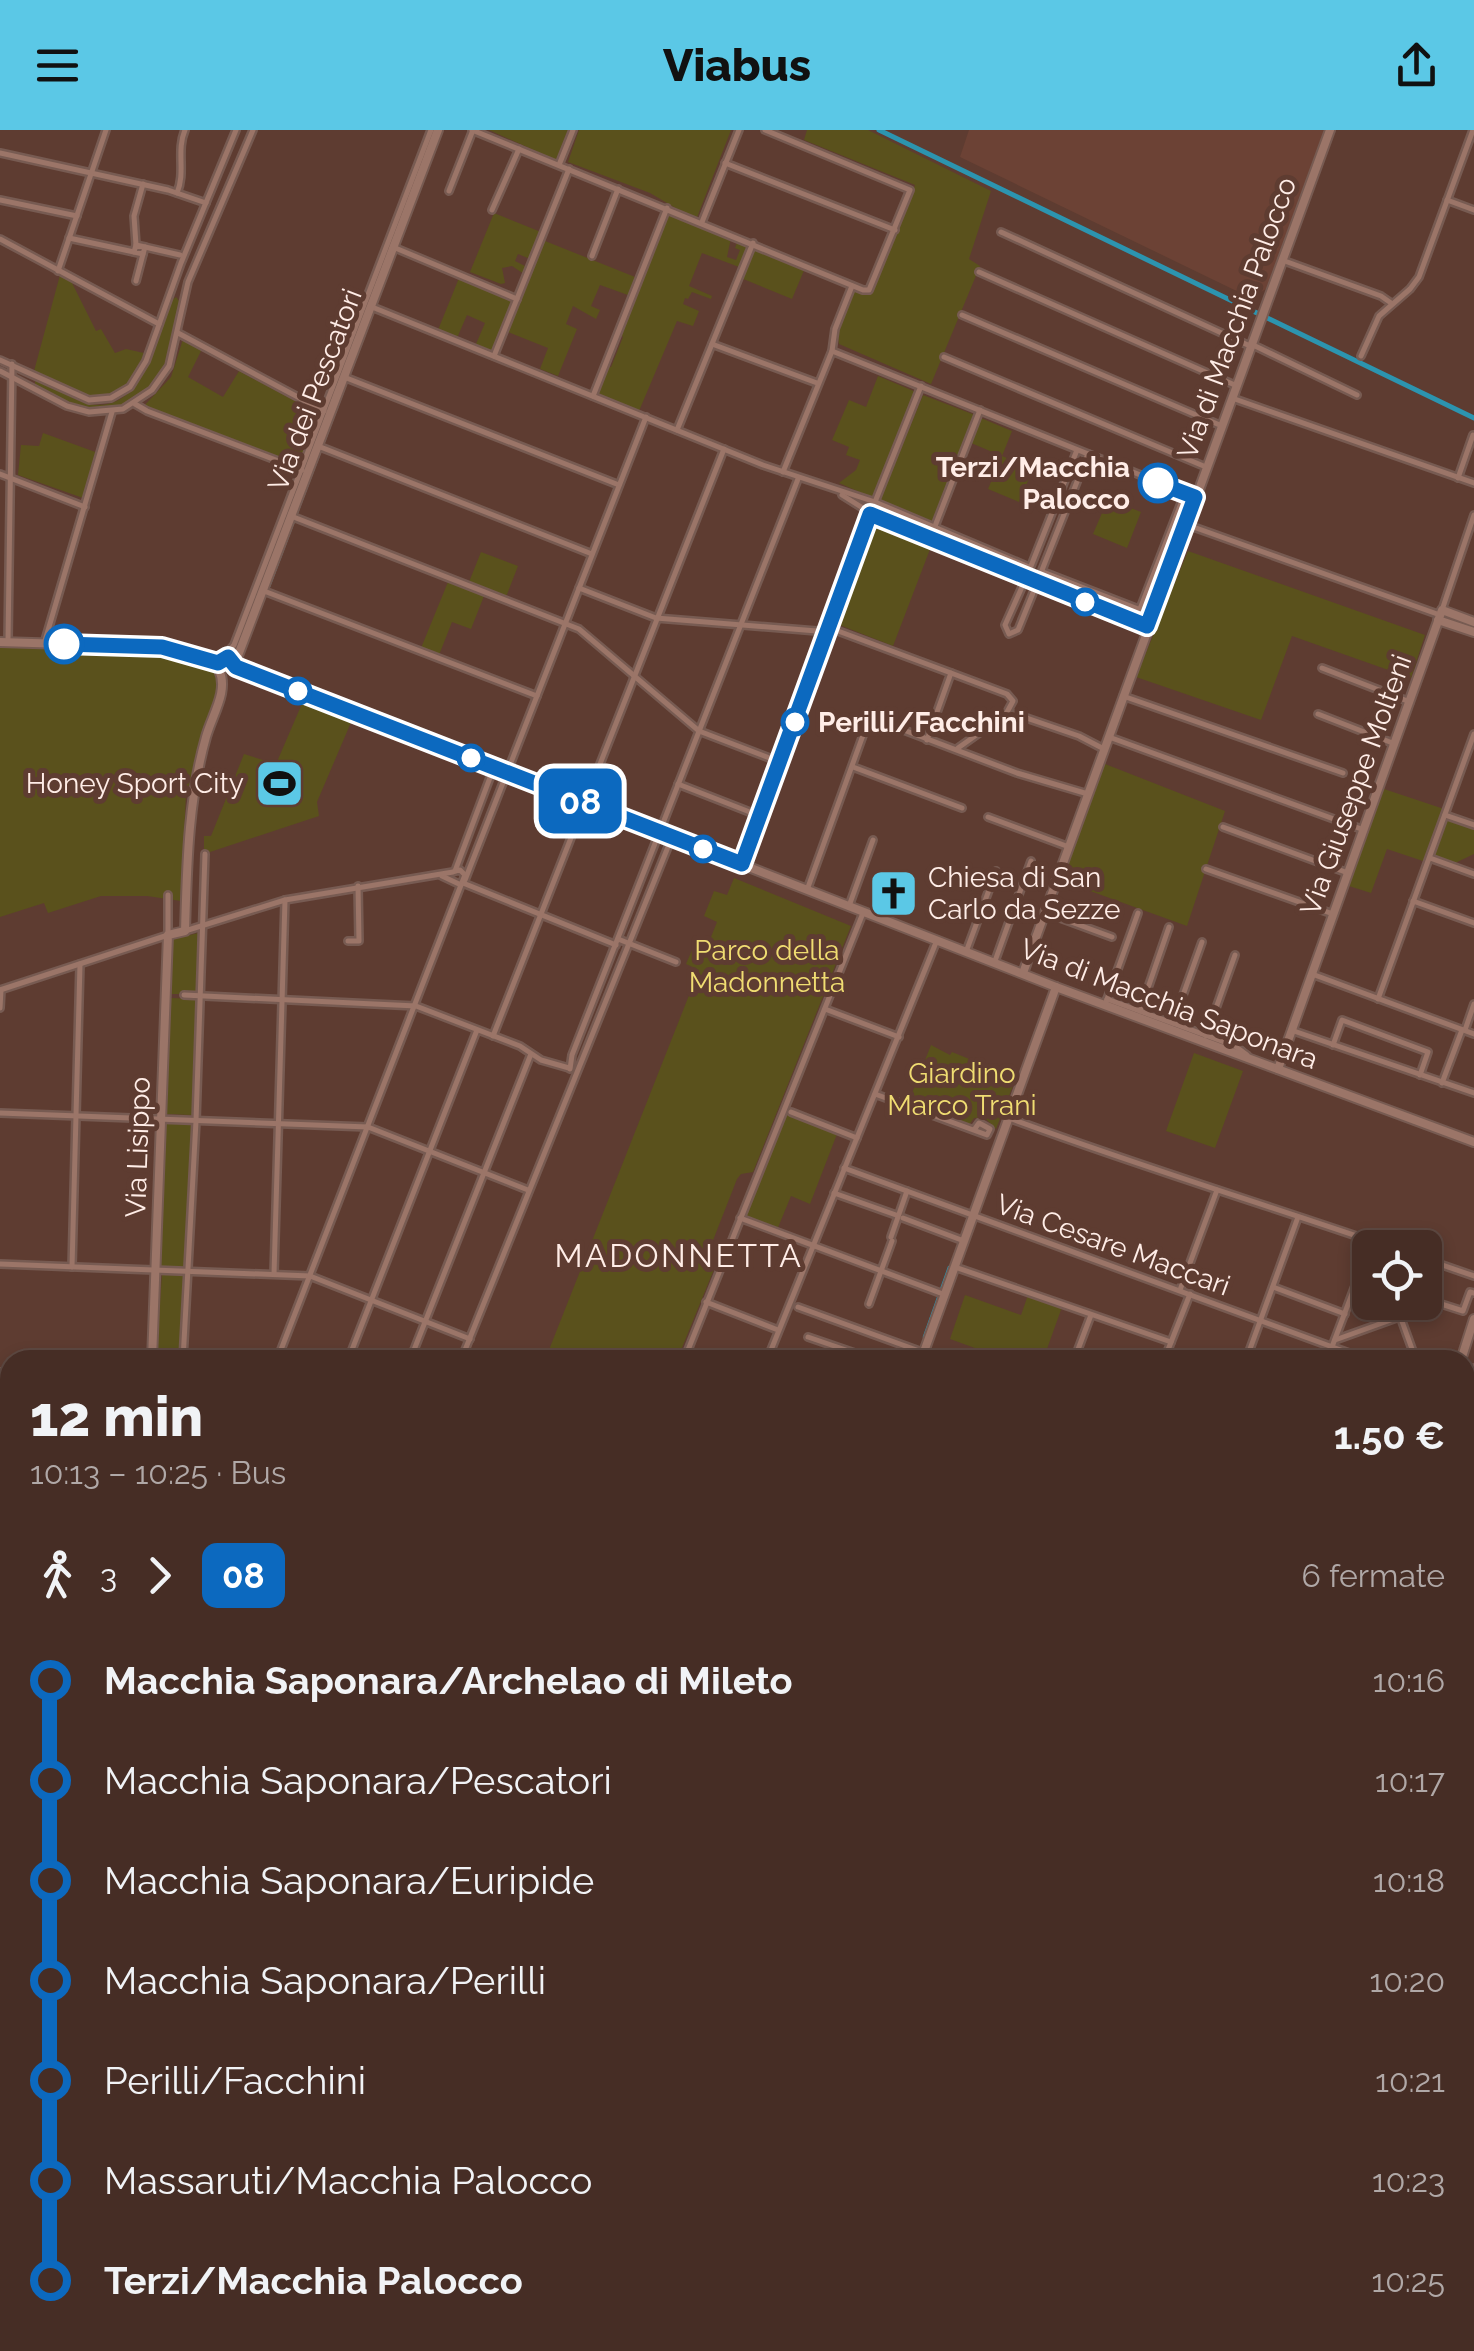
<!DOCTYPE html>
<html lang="it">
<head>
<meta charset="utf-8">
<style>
  body { margin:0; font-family:Raleway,sans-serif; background:#503932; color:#f1f3f6; height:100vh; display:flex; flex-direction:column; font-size:38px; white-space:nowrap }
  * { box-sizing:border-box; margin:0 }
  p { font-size:32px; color:#b0a8a7 }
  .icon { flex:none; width:55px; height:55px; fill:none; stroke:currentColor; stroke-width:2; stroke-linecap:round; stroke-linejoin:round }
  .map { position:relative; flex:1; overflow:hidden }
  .details { position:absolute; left:0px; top:1220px; width:1475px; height:1002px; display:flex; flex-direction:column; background:#462d25; border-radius:30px 30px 0 0; box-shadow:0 5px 15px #0003,0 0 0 2px #5e4942 }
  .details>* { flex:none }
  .badge { padding:0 20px; border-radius:15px; font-size:35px; line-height:65px }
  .buttons { position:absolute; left:1352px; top:1100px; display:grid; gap:20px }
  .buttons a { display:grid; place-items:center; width:90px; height:90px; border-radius:15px; background:#462d25; box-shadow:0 5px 15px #0003,0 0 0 2px #5e4942; font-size:50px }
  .map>.badge { position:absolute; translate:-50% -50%; box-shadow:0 0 0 5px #fff }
  .legs { display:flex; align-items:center; gap:15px; height:110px; padding:0 30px; font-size:32px }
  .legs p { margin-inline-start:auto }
  .overview { display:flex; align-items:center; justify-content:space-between; height:170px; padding:0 30px }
  h1 { font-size:55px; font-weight:800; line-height:75px }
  ul { padding:0 30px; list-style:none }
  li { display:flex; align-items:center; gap:35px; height:100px; font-size:38px }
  li i { display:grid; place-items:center; width:15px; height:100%; margin:0 12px; background:currentColor }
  li i::after { content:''; width:25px; height:25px; margin:-12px; border:8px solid; border-radius:50%; background:#462d25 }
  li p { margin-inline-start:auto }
  li:first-child i { background:linear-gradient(#0000 50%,currentColor 0) }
  li:last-child i { background:linear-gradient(currentColor 50%,#0000 0) }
  header { display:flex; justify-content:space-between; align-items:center; height:130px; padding:0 30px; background:#5bc8e6; color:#111; font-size:45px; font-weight:800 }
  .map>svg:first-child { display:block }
  .built { fill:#6c4235 }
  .green { fill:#5a511c }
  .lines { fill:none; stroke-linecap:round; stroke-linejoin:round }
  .stream { stroke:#2c94af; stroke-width:2.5 }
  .canal { stroke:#2c94af; stroke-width:5 }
  .street-casing { stroke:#775b52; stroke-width:10 }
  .secondary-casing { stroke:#775b52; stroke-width:12 }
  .primary-casing { stroke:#775b52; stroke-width:14 }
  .street { stroke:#9b7568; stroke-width:5 }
  .secondary { stroke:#9b7568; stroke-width:8 }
  .primary { stroke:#c37d9e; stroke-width:9 }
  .rail-casing { stroke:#ebd7d1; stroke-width:6 }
  .rail { stroke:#5e3c31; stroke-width:2.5; stroke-dasharray:8; stroke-linecap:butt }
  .line-1-casing { stroke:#fff; stroke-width:22 }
  .line-1 { stroke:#0c69bf; stroke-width:15 }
  .stop-1-dot { fill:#fff; stroke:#0c69bf; stroke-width:5 }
  .labels { text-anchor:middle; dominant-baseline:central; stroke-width:10; stroke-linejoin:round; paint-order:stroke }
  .street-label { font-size:28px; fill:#ffede7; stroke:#5e3c31 }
  .stop-label { font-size:28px; font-weight:bold; fill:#ffede7; stroke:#5e3c31; text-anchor:end }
  .poi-label { font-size:28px; fill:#ffede7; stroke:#5e3c31; text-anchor:end }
  .park-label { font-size:28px; fill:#f0dd72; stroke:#5e3c31 }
  .quarter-label { font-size:32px; letter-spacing:2.5px; fill:#ffede7; stroke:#5e3c31 }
</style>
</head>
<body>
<header><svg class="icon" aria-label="menu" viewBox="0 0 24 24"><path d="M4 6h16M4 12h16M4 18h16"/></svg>Viabus<svg class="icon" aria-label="share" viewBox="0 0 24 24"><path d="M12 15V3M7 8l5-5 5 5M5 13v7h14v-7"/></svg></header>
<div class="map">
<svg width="1474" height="2221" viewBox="0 0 1474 2221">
  <rect width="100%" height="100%" fill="#5e3c31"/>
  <!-- built -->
  <path class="built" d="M969,0H1324L1266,159L1251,168L960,27Z"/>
  <!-- green -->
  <g class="green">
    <path d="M489,0H568L556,30Z"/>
    <path d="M579,0H731L696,90L650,63L568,32Z"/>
    <path d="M807,0H868L991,61L969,129L980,136L931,254L839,214L837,203L852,161L855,158L872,164L915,55L804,10Z"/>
    <path d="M669,82L731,108L727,127L736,130L740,120L735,118L738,110L748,114L739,137L702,123L689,156L712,166L711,169L692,162L688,169L685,168L683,174L699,181L693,196L677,191L639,281L596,264L607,237H611L623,207L620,204Z"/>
    <path d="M494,83L541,102L530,129L518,124L515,131L527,137L524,144L512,136L502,138L505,153L501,154L470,142Z"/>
    <path d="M545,111L635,147L628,165L600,155L591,176L600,180L596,189L573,176L566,194L577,199L558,246L540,239L548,218L508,202Z"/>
    <path d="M754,117L805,138L792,169L741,148Z"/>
    <path d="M60,145L71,151L96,201L101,199L115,223L126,219L144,223C118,290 83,268 34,241Z"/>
    <path d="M459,148L513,170L492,221L476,214L485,193L467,185L457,208L438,200Z"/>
    <path d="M176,167L181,173C177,194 175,224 165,242C132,300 81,281 35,256V251L40,250C54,257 68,267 83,272C141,291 157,210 171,171Z"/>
    <path d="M183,209L202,219L188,247L223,267L239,241L319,284L299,337L143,277L171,247Z"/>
    <path d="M878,246L916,262L873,368L839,353L856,340L860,330L846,325L849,317L832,310L849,270L866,277Z"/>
    <path d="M923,265L975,285L932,391L880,370Z"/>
    <path d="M981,288L1012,301L1002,326L1033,339L1019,372L988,359L1002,326L971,313Z"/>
    <path d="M43,303L98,323L83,368L18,345L21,315L39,316Z"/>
    <path d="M1108,369L1141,382L1127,418L1093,404Z"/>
    <path d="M876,393L932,414L893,516L837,494Z"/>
    <path d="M1188,421L1425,505L1411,548L1292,506L1261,590L1136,547Z"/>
    <path d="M481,422L518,436L506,467L469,452Z"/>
    <path d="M448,452L484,466L471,499L452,492L439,525L421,518Z"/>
    <path d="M0,517L167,523L212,534L221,548V556L186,664L181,771L147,766H101L48,783L44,773L0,787Z"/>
    <path d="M304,569L352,590L317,672L319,686L204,724V706H211L244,624L276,634Z"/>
    <path d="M1100,632L1225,681L1187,796L1057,749Z"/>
    <path d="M1384,659L1444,679L1426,732L1387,719L1371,763L1349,756Z"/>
    <path d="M1446,687L1474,697V724L1453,734L1432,727Z"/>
    <path d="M734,748L851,796L753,1042L741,1044L737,1049L710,1118V1123L719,1127L677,1230H545L699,840L686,834L695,813L707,817L717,792L704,786L714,761L727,765Z"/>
    <path d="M198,803V864H171V810Z"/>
    <path d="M170,868L196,869L192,985L166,984Z"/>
    <path d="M931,915L950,925L952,922L1016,948L996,999L984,987L974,988L969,995L909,971Z"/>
    <path d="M1194,923L1243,941L1215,1018L1166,1001Z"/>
    <path d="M786,984L837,1004L810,1074L791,1066L777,1100L744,1087Z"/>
    <path d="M165,993L193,994L188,1137L160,1136Z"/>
    <path d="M162,1144L187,1146L182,1230H156Z"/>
    <path d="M965,1165L1021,1185L1028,1165L1062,1177L1043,1230H1008L950,1209Z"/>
  </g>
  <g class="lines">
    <!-- stream -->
    <g class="stream">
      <path d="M268,459L427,40"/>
      <path d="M924,1207L949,1137"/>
    </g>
    <!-- canal -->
    <path class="canal" d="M879,0L1474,288"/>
    <defs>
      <g id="street">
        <path d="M472,0L863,160H869L910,60L765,0"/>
        <path d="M0,23L168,60L206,73"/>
        <path d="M725,33L895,100"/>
        <path d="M559,35L573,0"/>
        <path d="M449,61L473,0"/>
        <path d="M177,63C186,42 176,21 185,0"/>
        <path d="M0,70L77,86"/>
        <path d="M1447,70L1474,80"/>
        <path d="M492,80L519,19"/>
        <path d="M702,92L739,0"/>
        <path d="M1001,102L1250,216"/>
        <path d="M69,108L134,122"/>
        <path d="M0,109L159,194"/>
        <path d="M136,115L134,86L143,54"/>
        <path d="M136,115L145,117L143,124L134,122Z"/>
        <path d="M145,117L180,125"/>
        <path d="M393,117L517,169"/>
        <path d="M592,126L618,59"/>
        <path d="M1282,130L1381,166L1391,173"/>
        <path d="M58,141L106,0"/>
        <path d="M979,142L1237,256"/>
        <path d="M136,151L143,124"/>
        <path d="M372,177L763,335L875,372L1029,437"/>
        <path d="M962,185L1222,296"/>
        <path d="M178,203L324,281"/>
        <path d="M712,214L817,253"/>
        <path d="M1251,214L1357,265"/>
        <path d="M832,221L1195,367"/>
        <path d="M494,226L569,39"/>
        <path d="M1361,226L1379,186L1410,159L1419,147L1473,0"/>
        <path d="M944,227L1206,337"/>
        <path d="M0,230L89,270L111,268L130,257L146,231L181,133L236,0"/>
        <path d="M0,241L67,276L89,282L123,279L152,260L169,236L188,152L253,0"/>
        <path d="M344,247L619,355"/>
        <path d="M593,266L667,78"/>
        <path d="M1232,268L1474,353"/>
        <path d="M135,274L147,281L302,340"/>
        <path d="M677,300L753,113"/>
        <path d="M318,316L592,424"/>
        <path d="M783,342L832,221L835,199L852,156"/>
        <path d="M0,344L85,377"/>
        <path d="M1458,348L1473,305"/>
        <path d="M842,365L882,390L1025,447"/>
        <path d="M291,386L579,499L699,601L780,632"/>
        <path d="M1185,394L1440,485"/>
        <path d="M930,409L980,280"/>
        <path d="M1031,436L1077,320"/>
        <path d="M1042,440L1088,324"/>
        <path d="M1043,442L1151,484"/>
        <path d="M1026,448L1005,495L1009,504L1018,500L1037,453"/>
        <path d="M1038,452L1147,497"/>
        <path d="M579,458L656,488L829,502"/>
        <path d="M264,461L537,566"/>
        <path d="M1140,479L1185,363"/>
        <path d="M1442,480L1474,385"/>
        <path d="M830,498L951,543L927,610"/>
        <path d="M8,511L12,234"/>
        <path d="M44,514L112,282"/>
        <path d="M225,525L234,515L431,0"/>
        <path d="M1322,538L1410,572"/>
        <path d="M951,543L1007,564L1013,571L1006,584L958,618"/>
        <path d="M1123,566L1343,643"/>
        <path d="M1015,584L1079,606L1104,619"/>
        <path d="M1318,584L1395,614"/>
        <path d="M1109,607L1364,700"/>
        <path d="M853,637L962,678"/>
        <path d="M678,654L760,686"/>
        <path d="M1445,685L1474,695"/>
        <path d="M988,687L1069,717"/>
        <path d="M1223,697L1348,743"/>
        <path d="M1430,728L1474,744"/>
        <path d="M743,734L875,372L921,256"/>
        <path d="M1206,739L1333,784"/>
        <path d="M455,741L494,637"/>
        <path d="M442,746L461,755L465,745L460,740L455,741"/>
        <path d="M465,750L646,287"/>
        <path d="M463,753L616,815"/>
        <path d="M807,760L866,597L873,591H880L1017,643L1088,664"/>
        <path d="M1413,771L1474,793"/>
        <path d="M849,776L873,710"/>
        <path d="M1044,782L1112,807"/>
        <path d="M185,801L285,770L453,742"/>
        <path d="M618,809L676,832"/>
        <path d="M348,811H359L358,756"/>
        <path d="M966,822L996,741"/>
        <path d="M995,831L1031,731"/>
        <path d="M1312,844L1474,904"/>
        <path d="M0,860L168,805V765"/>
        <path d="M184,865L416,876L520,916L541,930L569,938"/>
        <path d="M1107,869L1235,916L1247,925"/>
        <path d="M1378,869L1474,604"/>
        <path d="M1106,872L1138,783"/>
        <path d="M0,878L1,860"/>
        <path d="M825,879L899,907"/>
        <path d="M1140,881L1169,797"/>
        <path d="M1173,893L1202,812"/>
        <path d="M1291,900L1474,963"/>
        <path d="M1465,900L1474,874"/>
        <path d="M493,906L724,319"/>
        <path d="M1206,906L1235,825"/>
        <path d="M1333,915L1342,890L1428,922L1420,945"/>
        <path d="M570,939L572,925L798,349"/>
        <path d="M1442,953L1462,900"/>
        <path d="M875,964L987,1005L990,999L979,993L974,1000"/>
        <path d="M791,982L857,1008"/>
        <path d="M0,983L368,997L528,1060"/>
        <path d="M1009,988C1136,1035 1264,1074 1392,1118"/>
        <path d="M844,1038L1368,1230"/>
        <path d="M834,1063L896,1085"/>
        <path d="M740,1088L943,1164"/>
        <path d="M903,1088L964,1111"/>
        <path d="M891,1107L907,1061"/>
        <path d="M1425,1129L1474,1146"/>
        <path d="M0,1134L310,1146L470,1209"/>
        <path d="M72,1137L80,834"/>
        <path d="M955,1137L1171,1212"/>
        <path d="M274,1144L285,770"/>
        <path d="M1273,1157L1345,1184"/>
        <path d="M1180,1160L1217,1060"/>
        <path d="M706,1172L778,1200"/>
        <path d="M1395,1172L1416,1230"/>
        <path d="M869,1174L892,1111"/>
        <path d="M798,1177L922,1222"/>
        <path d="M808,1207L875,1230"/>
        <path d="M1335,1210L1438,1173L1463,1181L1470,1162L1474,1163"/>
        <path d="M183,1230L196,991L205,724"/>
        <path d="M277,1230L461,755"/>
        <path d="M348,1230L477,900"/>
        <path d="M410,1230L531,924"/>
        <path d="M461,1230L672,707"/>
        <path d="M684,1230L863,783"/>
        <path d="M767,1230L937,810"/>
        <path d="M1074,1230L1091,1185"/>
        <path d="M1131,1230L1133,1226"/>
        <path d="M1164,1230L1190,1164"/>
        <path d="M1246,1230L1298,1087"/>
        <path d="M1327,1230L1372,1111"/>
        <path d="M1465,1241L1474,1238"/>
        <path d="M0,1242H10"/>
        <path d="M0,1263L10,1277"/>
        <path d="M0,1366H10"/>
        <path d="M1465,1371L1474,1368"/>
        <path d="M1465,1425L1474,1428"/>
        <path d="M0,1499H10"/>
        <path d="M0,1571L10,1570"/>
        <path d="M0,1594V1602"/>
        <path d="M1465,1600L1467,1594"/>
        <path d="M1465,1669L1474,1672"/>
        <path d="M1465,1676L1474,1680"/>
        <path d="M1465,1723L1474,1726"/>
        <path d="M1474,1730L1469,1745L1474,1750"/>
        <path d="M1465,1821L1474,1825"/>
        <path d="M1465,1903L1474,1881"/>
        <path d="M444,2212L472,2221"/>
        <path d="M1033,2212L1054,2221"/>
        <path d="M1187,2212L1209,2221"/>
        <path d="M20,2214L134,2221"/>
        <path d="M1309,2219L1315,2221"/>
        <path d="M162,2221L163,2212"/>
        <path d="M222,2221L223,2212"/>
        <path d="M264,2221L267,2212"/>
        <path d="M357,2221L361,2212"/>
        <path d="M408,2221L411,2212"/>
        <path d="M551,2221L555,2212"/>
        <path d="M1077,2221L1080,2212"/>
        <path d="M1148,2221L1165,2212"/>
        <path d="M1339,2221L1342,2212"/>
      </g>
      <g id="secondary">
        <path d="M1438,490L1474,502"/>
        <path d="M0,512L162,517L218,533"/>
        <path d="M218,533L224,527L230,528L234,536L1056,857L1474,1012"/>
        <path d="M234,536L438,0"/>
        <path d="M1023,843L1330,0"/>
        <path d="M1278,939L1442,480L1474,492"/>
        <path d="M152,1230L168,805L185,801C187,734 188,671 206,607C212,585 229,561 219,540"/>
        <path d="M921,1230L1056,857"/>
        <path d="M1461,1230L1474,1189"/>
        <path d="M1465,1254L1470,1267L1465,1269"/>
        <path d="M0,1632L10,1631"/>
        <path d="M1465,2070L1474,2062"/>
        <path d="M1465,2090L1474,2070"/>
        <path d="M1465,2139L1474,2124"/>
        <path d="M1465,2201L1473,2182"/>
        <path d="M1233,2221L1236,2212"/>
        <path d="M1457,2221L1460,2212"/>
      </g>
      <g id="primary">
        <path d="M1465,2163L1474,2143"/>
        <path d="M1465,2189L1474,2173"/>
        <path d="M1408,2219V2221"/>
        <path d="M1442,2221L1445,2212"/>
        <path d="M1448,2221L1452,2212"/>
      </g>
    </defs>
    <!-- street casing -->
    <use href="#street" class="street-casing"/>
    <!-- secondary casing -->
    <use href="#secondary" class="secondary-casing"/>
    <!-- primary casing -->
    <use href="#primary" class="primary-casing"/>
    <!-- street -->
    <use href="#street" class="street"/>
    <!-- secondary -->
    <use href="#secondary" class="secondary"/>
    <!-- primary -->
    <use href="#primary" class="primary"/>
    <defs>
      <path id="rail" d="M1375,2221L1380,2212"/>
    </defs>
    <!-- rail casing -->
    <use href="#rail" class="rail-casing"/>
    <!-- rail -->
    <use href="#rail" class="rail"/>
  </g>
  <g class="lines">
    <defs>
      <path id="line-1" d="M64,514L162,517L218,533L228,527L236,537L742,734L870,384L1147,496L1195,367L1158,353"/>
    </defs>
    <!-- line-1 casing -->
    <use href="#line-1" class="line-1-casing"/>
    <!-- line-1 -->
    <use href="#line-1" class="line-1"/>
  </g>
  <!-- icons -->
  <defs>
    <symbol id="stadium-square" viewBox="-11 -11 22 22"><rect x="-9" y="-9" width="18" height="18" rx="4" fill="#5bc8e6" stroke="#5e3c31"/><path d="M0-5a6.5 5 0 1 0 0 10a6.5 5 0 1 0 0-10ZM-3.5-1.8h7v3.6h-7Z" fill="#111"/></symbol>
    <symbol id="church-square" viewBox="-11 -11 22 22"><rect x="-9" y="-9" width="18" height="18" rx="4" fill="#5bc8e6" stroke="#5e3c31"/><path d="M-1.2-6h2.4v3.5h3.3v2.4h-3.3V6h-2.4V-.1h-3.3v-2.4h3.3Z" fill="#111"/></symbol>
  </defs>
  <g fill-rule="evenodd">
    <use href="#stadium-square" x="252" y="626" width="55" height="55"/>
    <use href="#church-square" x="866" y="736" width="55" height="55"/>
  </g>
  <!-- markers -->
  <g class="stop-1-dot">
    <circle cx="1158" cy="353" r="18"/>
    <circle cx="1085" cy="472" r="12"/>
    <circle cx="64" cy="514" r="18"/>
    <circle cx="298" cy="561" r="12"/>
    <circle cx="795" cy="592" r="12"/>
    <circle cx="471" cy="628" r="12"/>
    <circle cx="703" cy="719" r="12"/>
  </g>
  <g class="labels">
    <!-- street labels -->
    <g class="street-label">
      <text transform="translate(1237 188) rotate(-70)">Via di Macchia Palocco</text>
      <text transform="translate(315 260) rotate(-69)">Via dei Pescatori</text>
      <text transform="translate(1356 655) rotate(-70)">Via Giuseppe Molteni</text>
      <text transform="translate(1169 874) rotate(21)">Via di Macchia Saponara</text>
      <text transform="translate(138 1017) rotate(-88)">Via Lisippo</text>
      <text transform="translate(1113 1115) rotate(20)">Via Cesare Maccari</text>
    </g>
    <!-- stop labels -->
    <g class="stop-label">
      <text x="1130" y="337">Terzi/Macchia<tspan x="1130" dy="32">Palocco</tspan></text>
      <text x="818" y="592" text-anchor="start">Perilli/Facchini</text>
    </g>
    <!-- poi labels -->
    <g class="poi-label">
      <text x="244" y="653">Honey Sport City</text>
      <text x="928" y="747" text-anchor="start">Chiesa di San<tspan x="928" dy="32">Carlo da Sezze</tspan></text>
    </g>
    <!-- park labels -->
    <g class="park-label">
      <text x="767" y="820">Parco della<tspan x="767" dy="32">Madonnetta</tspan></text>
      <text x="962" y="943">Giardino<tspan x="962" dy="32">Marco Trani</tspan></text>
    </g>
    <!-- quarter labels -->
    <g class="quarter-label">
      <text x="679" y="1125">MADONNETTA</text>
    </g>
  </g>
</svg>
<div class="buttons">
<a><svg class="icon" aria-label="locate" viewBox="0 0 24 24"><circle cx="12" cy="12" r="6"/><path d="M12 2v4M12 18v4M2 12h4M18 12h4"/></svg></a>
</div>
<b class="badge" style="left:580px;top:671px;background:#0c69bf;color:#fff">08</b>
<section class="details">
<div class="overview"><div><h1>12 min</h1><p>10:13 – 10:25 · Bus</p></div><b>1.50 €</b></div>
<div class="legs"><svg class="icon" aria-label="walk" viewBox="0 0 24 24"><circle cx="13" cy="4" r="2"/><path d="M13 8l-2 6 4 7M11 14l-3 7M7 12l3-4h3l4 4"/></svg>3<svg class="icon" aria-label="forward" viewBox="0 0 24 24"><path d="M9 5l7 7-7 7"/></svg><b class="badge" style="background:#0c69bf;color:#fff">08</b><p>6 fermate</p></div>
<ul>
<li><i style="color:#0c69bf"></i><b>Macchia Saponara/Archelao di Mileto</b><p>10:16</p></li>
<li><i style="color:#0c69bf"></i><span>Macchia Saponara/Pescatori</span><p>10:17</p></li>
<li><i style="color:#0c69bf"></i><span>Macchia Saponara/Euripide</span><p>10:18</p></li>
<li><i style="color:#0c69bf"></i><span>Macchia Saponara/Perilli</span><p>10:20</p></li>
<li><i style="color:#0c69bf"></i><span>Perilli/Facchini</span><p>10:21</p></li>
<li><i style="color:#0c69bf"></i><span>Massaruti/Macchia Palocco</span><p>10:23</p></li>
<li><i style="color:#0c69bf"></i><b>Terzi/Macchia Palocco</b><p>10:25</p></li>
</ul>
</section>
</div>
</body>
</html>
